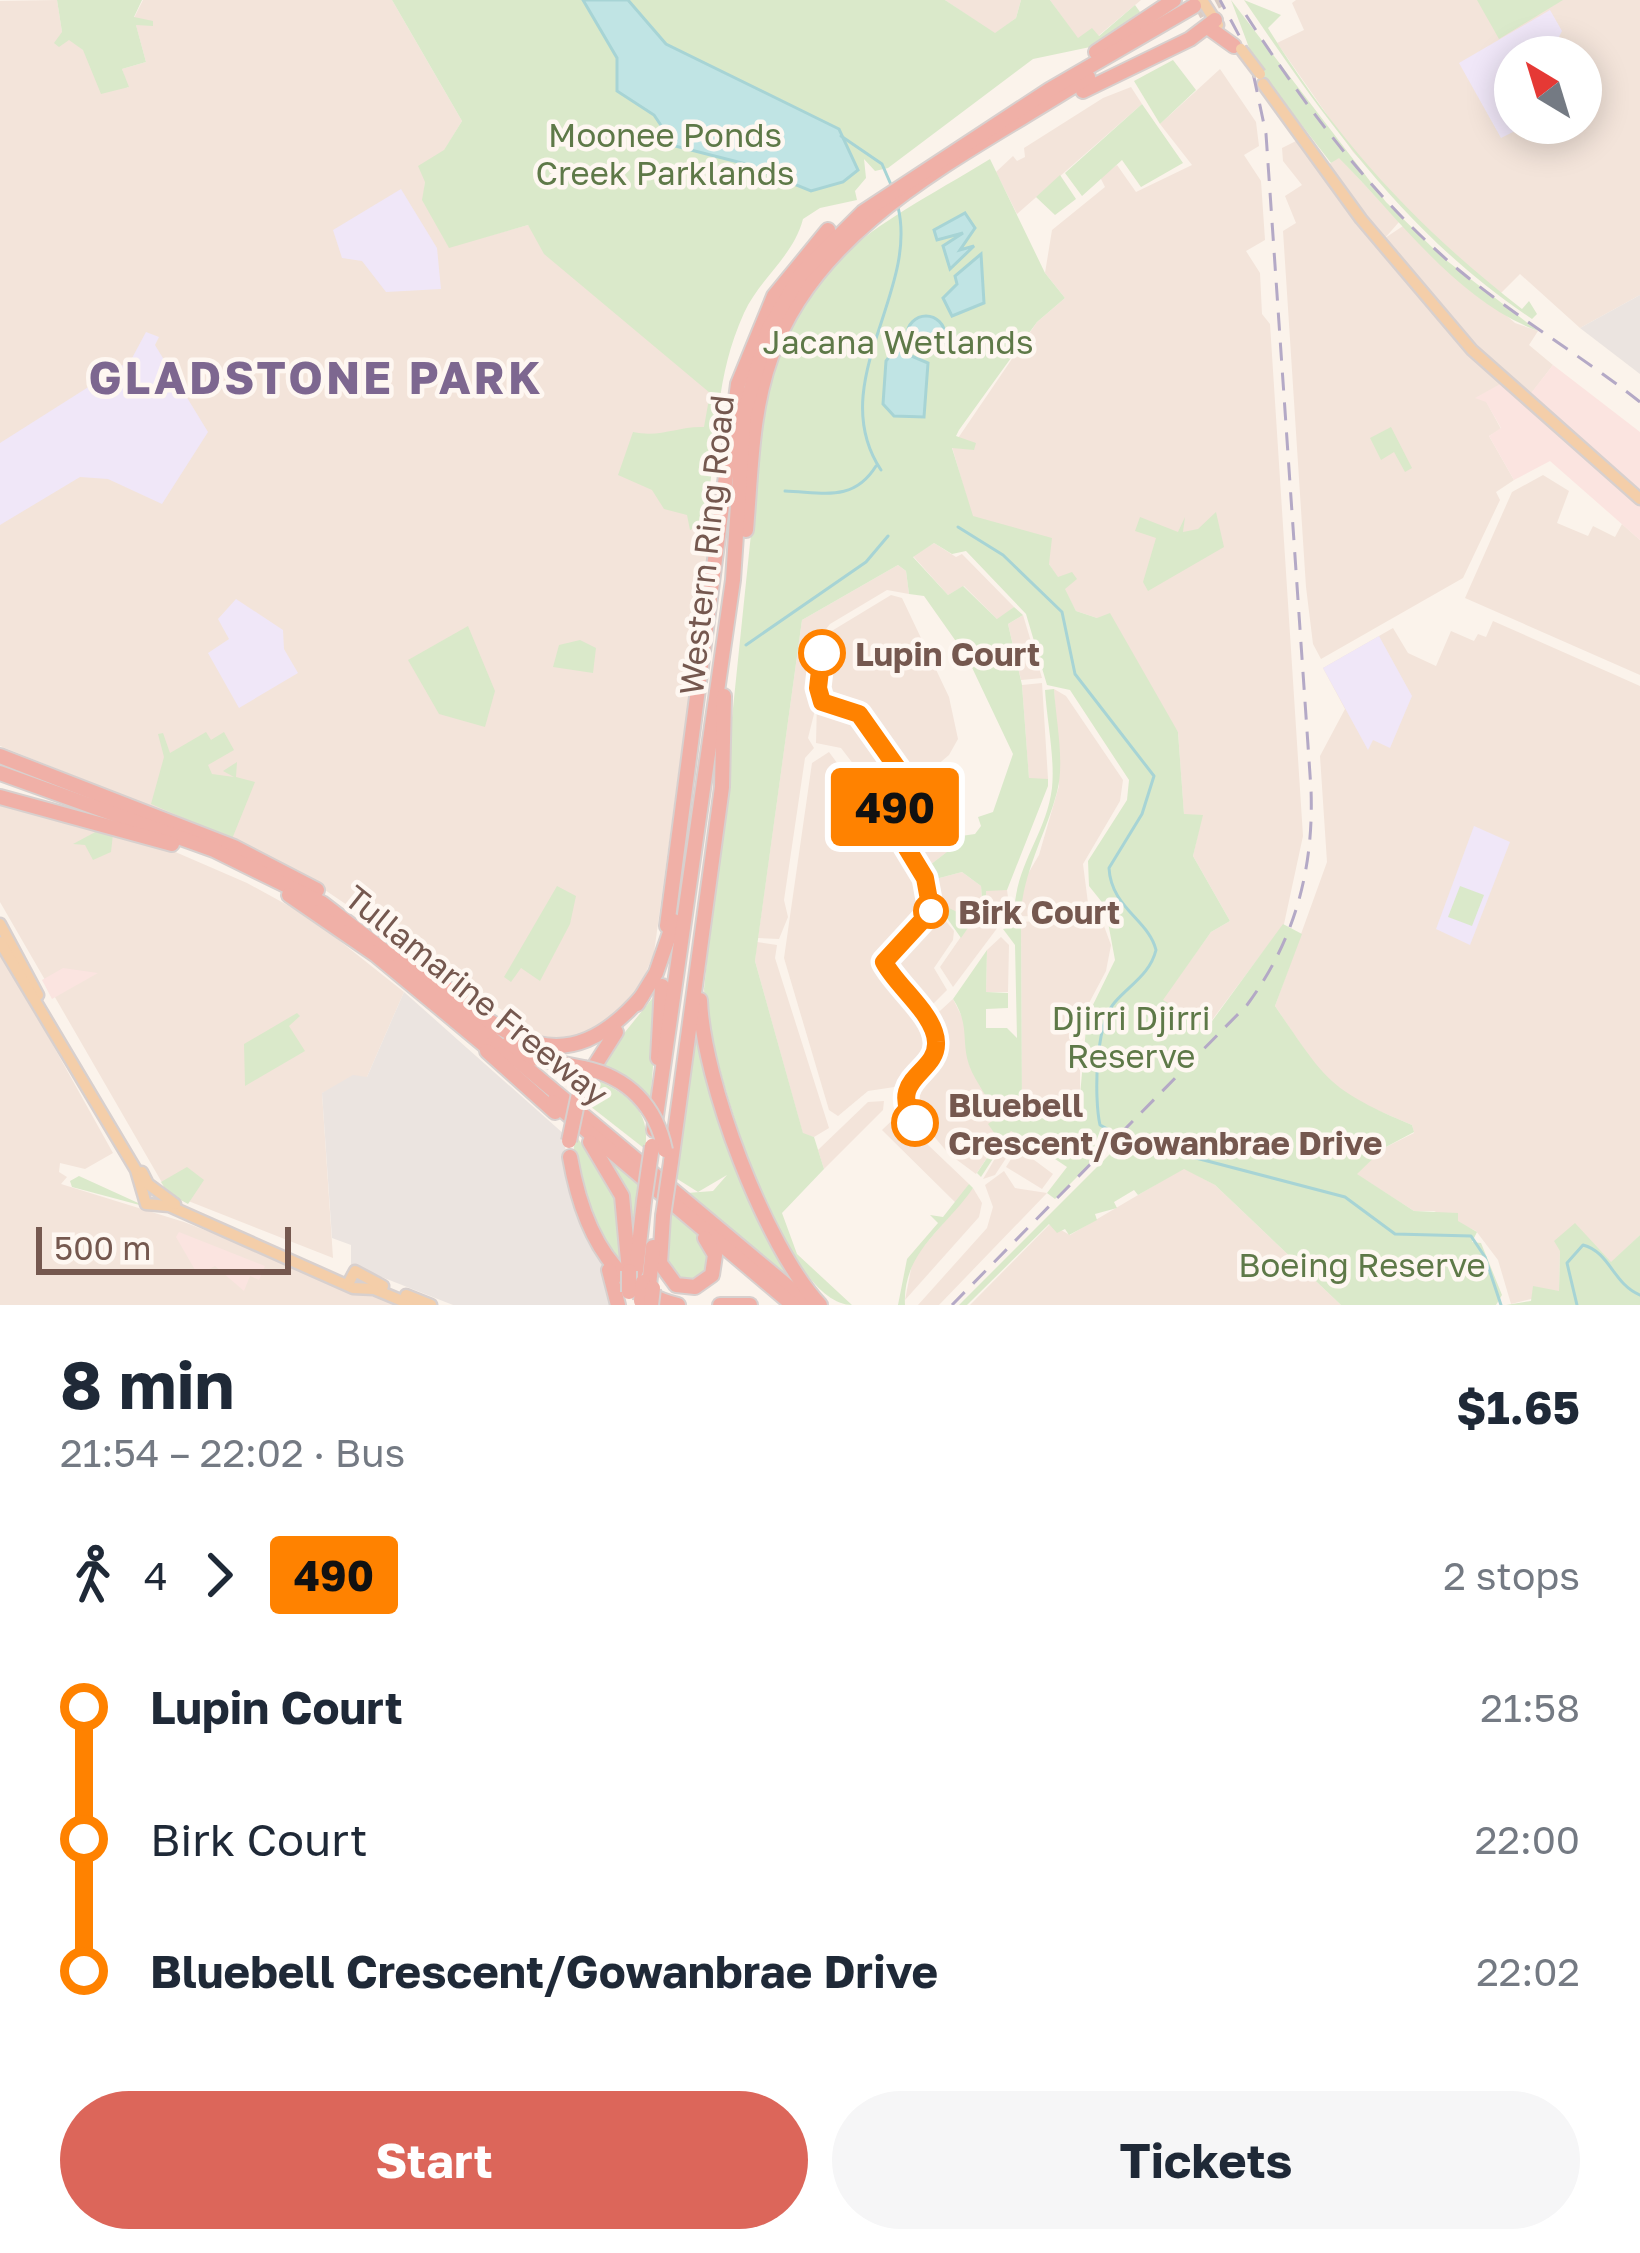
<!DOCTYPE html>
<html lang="en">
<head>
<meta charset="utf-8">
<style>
  body { margin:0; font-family:"Golos Text",sans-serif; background:#f6f6f7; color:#1f2937; height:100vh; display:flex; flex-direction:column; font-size:45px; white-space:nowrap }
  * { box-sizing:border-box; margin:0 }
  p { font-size:39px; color:#747a83 }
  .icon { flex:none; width:66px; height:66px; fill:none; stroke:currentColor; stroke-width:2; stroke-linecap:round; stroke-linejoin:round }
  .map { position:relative; height:1305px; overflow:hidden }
  .side { display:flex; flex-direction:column; background:#fff; flex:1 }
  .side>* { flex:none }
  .badge { padding:0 24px; border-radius:9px; font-size:42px; line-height:78px }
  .needle { width:78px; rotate:322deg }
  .tools { position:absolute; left:1494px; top:36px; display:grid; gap:24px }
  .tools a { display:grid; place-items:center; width:108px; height:108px; border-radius:50%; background:#fff; box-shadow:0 6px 30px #0003; font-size:60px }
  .scale { position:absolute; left:36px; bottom:30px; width:255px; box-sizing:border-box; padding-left:12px; border:6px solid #75584f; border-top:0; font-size:33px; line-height:42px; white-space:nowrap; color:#75584f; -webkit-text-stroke:9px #fef7f1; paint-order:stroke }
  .map>.badge { position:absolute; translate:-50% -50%; box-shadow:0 0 0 6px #fff }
  .legs { display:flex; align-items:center; gap:18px; height:132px; padding:0 60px; font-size:39px }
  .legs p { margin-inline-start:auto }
  .headline { display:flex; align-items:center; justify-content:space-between; height:204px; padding:0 60px }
  h1 { font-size:66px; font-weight:700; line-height:90px }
  .action { display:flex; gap:24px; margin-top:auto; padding:24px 60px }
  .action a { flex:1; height:138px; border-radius:72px; background:#dc665a; color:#fff; font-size:48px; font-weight:700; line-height:138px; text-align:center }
  .action a+a { background:#f6f6f7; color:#1f2937 }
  ul { padding:0 60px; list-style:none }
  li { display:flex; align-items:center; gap:42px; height:132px; font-size:45px }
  li i { display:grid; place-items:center; width:18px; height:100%; margin:0 15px; background:currentColor }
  li i::after { content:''; width:30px; height:30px; margin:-15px; border:9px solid; border-radius:50%; background:#fff }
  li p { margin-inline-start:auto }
  li:first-child i { background:linear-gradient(#0000 50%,currentColor 0) }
  li:last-child i { background:linear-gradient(currentColor 50%,#0000 0) }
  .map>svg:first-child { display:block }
  .residential { fill:#f3e4da; fill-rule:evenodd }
  .commercial { fill:#fbe4e0 }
  .industrial { fill:#ebe4e0 }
  .education { fill:#f0e7f8 }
  .green { fill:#dae9ca }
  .water { fill:#c0e4e4; stroke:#a7d4d5; stroke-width:3 }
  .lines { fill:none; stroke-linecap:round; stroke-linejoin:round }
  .stream { stroke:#a7d4d5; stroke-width:3 }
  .motorway-tunnel { stroke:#daccc4; stroke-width:14; stroke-dasharray:14 7; stroke-linecap:butt }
  .primary-casing { stroke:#d8d0ce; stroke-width:15 }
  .motorway-casing { stroke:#d8d0ce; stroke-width:18 }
  .primary { stroke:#f4cea9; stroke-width:10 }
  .motorway { stroke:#f0b0a7; stroke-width:14 }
  .rail { stroke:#b4a9c6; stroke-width:3; stroke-dasharray:18 12; stroke-linecap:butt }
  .primary-bridge-casing { stroke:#d8d0ce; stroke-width:15; stroke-linecap:butt }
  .motorway-bridge-casing { stroke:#d8d0ce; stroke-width:18; stroke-linecap:butt }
  .primary-bridge { stroke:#f4cea9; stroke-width:10 }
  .motorway-bridge { stroke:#f0b0a7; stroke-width:14 }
  .line-1-casing { stroke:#fff; stroke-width:27 }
  .line-1 { stroke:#ff8200; stroke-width:18 }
  .stop-1-dot { fill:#fff; stroke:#ff8200; stroke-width:6 }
  .labels { text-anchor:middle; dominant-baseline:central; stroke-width:9; stroke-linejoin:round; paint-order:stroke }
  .park-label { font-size:33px; fill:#5e7948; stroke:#fef7f1 }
  .street-label { font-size:33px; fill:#75584f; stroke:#fef7f1 }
  .stop-label { font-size:33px; font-weight:bold; fill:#75584f; stroke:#fef7f1; text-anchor:start }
  .district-label { font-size:45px; font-weight:bold; letter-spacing:3px; fill:#7d6790; stroke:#fef7f1 }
</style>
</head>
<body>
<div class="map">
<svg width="1640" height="1305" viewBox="0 0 1640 1305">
  <rect width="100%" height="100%" fill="#fbf3eb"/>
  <!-- residential -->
  <g class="residential">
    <path d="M57,0L62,32L128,88L122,69L146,62L134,18L143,0H392L462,121L425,182L423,200L449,247L528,225L717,391L708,501L715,503L654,953L642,982L607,1024L558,1045L543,1038L322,888L232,839L0,746V1Z"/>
    <path d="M945,0H1021L1016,18L995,34Z"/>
    <path d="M1050,0H1141L1098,36L1078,39Z"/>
    <path d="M1296,0H1640V295L1580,328L1520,274L1499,295L1445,250L1353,152L1277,43L1304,30L1292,3ZM1515,57H1581V123H1515Z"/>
    <path d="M1220,69L1256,122L1259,146L1244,155L1261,181L1265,240L1246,251L1260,273L1262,314L1270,324L1303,836L1284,924L1206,1028L1162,1000L1211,932L1230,921L1193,856L1202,815H1184L1178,732L1097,618L1076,611L1064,589L1076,578H1058L1049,564L972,516L952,447L1037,322L1065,298L1045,273L1052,230L1105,187L1100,177L1117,165L1136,192L1192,165L1160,124Z"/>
    <path d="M1131,87L1142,104L1017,214L996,172L1013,156L1017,161L1025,157L1024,148L1103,98Z"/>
    <path d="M1296,141L1320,171L1339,157L1399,222L1385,238L1403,226L1515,323L1538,331L1529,345L1553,365L1524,403L1486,401L1501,429L1489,436L1514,480L1496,492L1500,500L1463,578L1321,659L1313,644L1306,587L1283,231L1296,223L1285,196L1302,185L1283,161L1282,148Z"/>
    <path d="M1543,475L1569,491L1557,523L1588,536L1593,526L1615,537L1622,524L1640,540V675L1465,598L1512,492Z"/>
    <path d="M934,543L956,557L962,554L1014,607L998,620L964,586L948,595L913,556Z"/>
    <path d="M898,565L906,571L909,594L887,590L830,624L822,634L818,697L830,632L891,595L902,598L949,697L958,739L949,755L887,808L841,748L816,743L817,702L808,738L814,748L805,758L784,900L788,917L779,939L758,938L802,620Z"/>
    <path d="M1023,615L1042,678L1021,680L1008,624Z"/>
    <path d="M1493,621L1640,686V1235L1611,1263L1575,1224L1560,1251L1559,1292L1511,1304L1498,1260L1476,1231L1434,1211H1414L1356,1174L1384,1148L1414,1133L1412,1125L1358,1102L1322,1076L1275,1006L1327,862L1320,756L1345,709L1323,668L1393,628L1408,653L1436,666L1451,631L1474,641L1478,634L1486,637Z"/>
    <path d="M1042,683L1048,779H1029L1022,685Z"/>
    <path d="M1054,689L1066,696L1123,780L1120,801L1083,864L1089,911L1070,918L1021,916L1022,884L1039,855L1059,786Z"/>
    <path d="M829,752L918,873L924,894L922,918L883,945L876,957L930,1039V1051L901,1086L868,1091L838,1116L829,1110L784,958L812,763Z"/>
    <path d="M911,798H919L955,846L926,868L893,819L898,806Z"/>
    <path d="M0,803L150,841L247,883L311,918L404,992L367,1077L322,1093L333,1258L168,1193L0,902Z"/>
    <path d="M962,872L981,886L982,898L964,917L935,901L932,880Z"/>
    <path d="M985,890H1007L1010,911L953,987L940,967L985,902Z"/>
    <path d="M935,908L954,931L953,940L934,968L947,990L925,1012L887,963L889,955L929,923Z"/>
    <path d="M1092,918L1104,926L1111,945L1106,971L1080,1020V1107H1022L1021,922Z"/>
    <path d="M1001,937L1009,945L1008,992H986L987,950Z"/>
    <path d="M757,942L777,945L775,958L829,1128L814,1137L803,1134L755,961Z"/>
    <path d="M0,950L113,1153L85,1169L60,1163L59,1172L67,1177L61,1184L184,1222L397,1305H0Z"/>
    <path d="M953,999L968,1029L969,1065L986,1087L997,1119L999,1140L976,1174L949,1154L908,1106L911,1082L936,1050L929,1021Z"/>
    <path d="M884,1101L883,1110L824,1169L818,1150L868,1102Z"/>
    <path d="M901,1112L905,1123L969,1184L957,1204L882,1130Z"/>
    <path d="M1011,1131L1036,1147L1032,1153L1014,1146L995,1175L983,1179Z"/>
    <path d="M1018,1148L1053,1174L1042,1189L1006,1167Z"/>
    <path d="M1184,1168L1215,1185L1341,1305H970L1050,1224L1070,1235Z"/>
    <path d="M1004,1171L1015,1188L1047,1193L939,1305H918L987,1228L993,1207L985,1185Z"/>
    <path d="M973,1188L982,1203L979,1217L905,1300L913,1259Z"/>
  </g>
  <!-- commercial -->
  <g class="commercial">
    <path d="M1553,365L1640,432V540L1550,461L1514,480L1489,436L1501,428L1486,402L1475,398L1502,383L1524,402Z"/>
    <path d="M63,968L98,973L52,999L42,980Z"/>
    <path d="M179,1232L265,1266L259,1280L250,1276L244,1291L215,1266L198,1275L176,1237Z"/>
  </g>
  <!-- industrial -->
  <g class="industrial">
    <path d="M1640,295V374L1580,328Z"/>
    <path d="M404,992L565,1135L566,1176L581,1224L614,1283L612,1305H453L351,1265V1245L332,1238L322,1093L353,1075L367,1077Z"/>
  </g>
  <!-- education -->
  <g class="education">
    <path d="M1550,10L1562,31L1549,57H1515V123H1531L1501,138L1459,63Z"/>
    <path d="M401,189L437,248L441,289L386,292L362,261L342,258L333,230Z"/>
    <path d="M146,332L159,337L155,345L208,432L162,504L108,479L80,477L0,525V443L131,360Z"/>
    <path d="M236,599L283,630L284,649L298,673L239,708L208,653L229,639L218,619Z"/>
    <path d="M1379,636L1412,696L1390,748L1373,740L1368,750L1323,668Z"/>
    <path d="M1474,826L1510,842L1470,945L1436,929Z"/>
  </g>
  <!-- green -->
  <g class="green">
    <path d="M57,0H142L134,17L153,21V26L136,25L146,62L122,69L129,87L101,94L83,50L69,40L59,47L54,43L62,32Z"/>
    <path d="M392,0H945L995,33L1016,18L1021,0H1050L1078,38L1092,28L1099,36L1135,5L1140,12L1095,46L1033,59L888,168L875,171L864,159L866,178L855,191L857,200L820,208L803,219C793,257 760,278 744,313C715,377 718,434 708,501L715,503L712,518L690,530L687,515L664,509L652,490L618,475L633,432C661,438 677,426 704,427L710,393L544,254L528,225L449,248L422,200L425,182L418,166L444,150L462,121Z"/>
    <path d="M1231,0L1386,202L1442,257L1538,331C1457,301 1398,217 1339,158L1331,163L1256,66Z"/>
    <path d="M1244,0L1281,15L1268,28C1339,144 1420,230 1522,309L1529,301L1537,314L1532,319C1407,236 1327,122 1244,0Z"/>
    <path d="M1477,0H1563L1499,39Z"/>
    <path d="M1173,60L1196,90L1160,124L1134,81Z"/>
    <path d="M1142,104L1183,163L1141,187L1122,160L1082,196L1065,173Z"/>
    <path d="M990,159L1045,273L1065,298L1037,322L959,430L956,436L976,443L974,450L952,448L973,516L1052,538L1049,564L1058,577L1072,572L1077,579L1065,589L1076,611L1097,618L1110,613L1178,732L1184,814L1203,815L1193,856L1230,921L1211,932L1163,1000L1207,1028L1283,924L1302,934L1275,1006C1326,1080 1327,1089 1412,1125L1414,1132L1384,1148L1357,1174L1414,1211L1458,1213V1221L1477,1232L1472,1242L1481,1243L1502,1295L1496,1305H1341L1215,1185L1184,1169L1138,1195L1134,1190L1114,1202L1117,1208L1095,1214L1097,1220L1069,1235L1065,1229L1057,1233L1049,1224L967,1305H959L1115,1149L1109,1145L1055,1199L1047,1193L1067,1167L1043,1151L1039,1156L1036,1146L1011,1131L981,1177L977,1173L999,1140L988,1124L996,1118C990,1098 976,1084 969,1065C961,1041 970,1025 953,999L987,950L986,992L1008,993V1008L986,1009V1028H1007L1017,1038L1015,945L1003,929L1021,922L1022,1106L1079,1107L1087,1017L1115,960L1105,906L1089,886L1088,861L1127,800L1129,780L1070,690L1047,685L1026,614L966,551L952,554L934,543L913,557L948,595L963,586L997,619L1014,607L1023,615L1008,624L1022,685L1029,778L1048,779V786L1007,890L986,891V902L961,938L935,901L965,916L982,899L981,886L962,872L932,880L926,868L956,845L954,837L975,834L981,826L978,817L993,812L1013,754L967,657L924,596L909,594L906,571L898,565L802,620L755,961L803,1133L814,1137L824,1169L782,1213L797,1254L852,1305C781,1305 708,1051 704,989L764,408C800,255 867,234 990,159Z"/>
    <path d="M1060,175L1076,199L1055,215L1036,197Z"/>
    <path d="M1391,427L1412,468L1405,472L1394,452L1381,460L1370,438Z"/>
    <path d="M1216,512L1224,547L1148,591L1143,582L1156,538L1135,531L1140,517L1178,532L1185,517L1183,532L1198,529Z"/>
    <path d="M468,626L495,691L485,727L439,714L408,660Z"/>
    <path d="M580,640L596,648L593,673L553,667L559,645Z"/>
    <path d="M1054,689C1056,721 1065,762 1057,792C1046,834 1022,874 1021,916H1014C1015,863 1046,836 1052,788C1055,758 1047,721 1045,690Z"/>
    <path d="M206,732L211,740L224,732L234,750L208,765L212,774L234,777L223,771L237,762L236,777L255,782L232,839L151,804L164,757L158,734L163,733L170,753Z"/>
    <path d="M99,830L113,834L111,852L93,860L85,845L73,844Z"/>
    <path d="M557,886L576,896L570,924L540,981L521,968L511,982L504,977Z"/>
    <path d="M1460,886L1484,895L1472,926L1448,917Z"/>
    <path d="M659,990L650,1105L596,1068Z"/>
    <path d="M297,1013L300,1016L289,1026L305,1051L245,1086L244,1044Z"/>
    <path d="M697,1022C728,1120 748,1219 812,1301L687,1193L713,1191L727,1175L698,1192L671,1175Z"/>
    <path d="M590,1077C625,1092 652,1109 645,1149L581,1099Z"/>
    <path d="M577,1137L620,1200L625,1274C604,1244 560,1173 577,1137Z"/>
    <path d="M600,1151L640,1186L634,1237H631Z"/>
    <path d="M187,1167L204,1180L188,1204L168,1193L161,1182Z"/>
    <path d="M79,1176L147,1207L72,1187L70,1181Z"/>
    <path d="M969,1184L973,1188C946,1228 902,1252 905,1305H898L907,1259L938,1223L930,1215L943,1217Z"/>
    <path d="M668,1209L706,1243L713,1269L688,1285L666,1270Z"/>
    <path d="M1575,1223L1611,1262L1640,1235V1305H1506L1531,1301L1533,1286L1559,1291L1560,1251L1554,1241Z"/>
  </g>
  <!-- water -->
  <g class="water">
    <path d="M583,0H628L666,44L839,129L858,170L843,182L811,191L742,163L675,146L654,115L617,91V58Z"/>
    <path d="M965,213L975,228L960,250L974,246L950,269L943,246L963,233L937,240L934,230Z"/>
    <path d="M981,254L984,303L952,316L943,298L957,284L955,276Z"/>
    <circle cx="926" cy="335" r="19"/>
    <path d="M895,349L928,363L924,417L894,416L883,404L886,361Z"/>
  </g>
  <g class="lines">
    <!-- stream -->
    <g class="stream">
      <path d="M841,136L882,164L892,187"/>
      <path d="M881,470C824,384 919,293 898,207"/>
      <path d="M785,491C822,492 853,503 876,466"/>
      <path d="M958,527L1003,555L1062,612L1075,674L1154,776L1142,814L1109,868C1111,908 1149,920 1156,950C1150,974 1131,984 1115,1002C1095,1024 1094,1098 1100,1125L1145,1149L1169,1151L1345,1197L1395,1234L1471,1236L1485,1257L1501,1305"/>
      <path d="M746,645L866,562L888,536"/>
      <path d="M1577,1305L1567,1263L1583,1245C1610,1252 1613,1284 1640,1295"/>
    </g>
    <!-- motorway-tunnel -->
    <path class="motorway-tunnel" d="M1197,12L1220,0"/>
    <defs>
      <g id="primary">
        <path d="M1202,0L1218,25"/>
        <path d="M1263,84L1361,219L1472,350L1640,499"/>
        <path d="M0,924L38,995"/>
        <path d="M0,942L136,1170L146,1204L169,1206L353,1288L374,1289L412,1305"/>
        <path d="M142,1172L148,1184L175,1204"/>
        <path d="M348,1284L355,1271L383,1286"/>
        <path d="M406,1295L431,1305"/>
      </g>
      <g id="motorway">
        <path d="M1209,28L1234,46"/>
        <path d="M1096,52L1174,0"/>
        <path d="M1083,91L1190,39L1215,20"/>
        <path d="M746,530C751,473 751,412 771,357C818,220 974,151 1088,77"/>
        <path d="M0,756L234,847L317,890"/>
        <path d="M0,773L214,850L322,903L413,973L810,1305"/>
        <path d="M0,797L172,844"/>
        <path d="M289,895L376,955L494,1053"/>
        <path d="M667,926L738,384L774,296L828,230"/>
        <path d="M412,960C493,1024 555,1097 642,996"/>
        <path d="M700,1000C703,1081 765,1246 820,1305"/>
        <path d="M637,1004L656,973L674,921"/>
        <path d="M509,1043L534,1058L584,1068"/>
        <path d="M487,1051L555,1112"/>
        <path d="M658,1058L662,986"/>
        <path d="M580,1089L616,1032"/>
        <path d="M553,1102L793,1305"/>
        <path d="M654,1130L733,580L744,414L768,330L801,274L863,212L1049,90L1194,6"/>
        <path d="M590,1142L622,1196L629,1271"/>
        <path d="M570,1157C581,1221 608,1289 678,1305"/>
        <path d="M671,1162L722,787L724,696"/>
        <path d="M663,1216L660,1263L676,1285L695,1287L712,1275L715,1255L705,1238"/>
        <path d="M609,1270L618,1305"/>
        <path d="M636,1271L644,1201"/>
        <path d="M649,1286L653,1247"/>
        <path d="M720,1305H750"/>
      </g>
    </defs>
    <!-- primary casing -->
    <use href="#primary" class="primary-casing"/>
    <!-- motorway casing -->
    <use href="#motorway" class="motorway-casing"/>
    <!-- primary -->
    <use href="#primary" class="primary"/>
    <!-- motorway -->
    <use href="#motorway" class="motorway"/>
    <!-- rail -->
    <g class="rail">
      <path d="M1246,15C1306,108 1375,200 1460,271C1517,318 1582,356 1640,402"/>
      <path d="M952,1305L1247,1005C1295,940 1314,869 1311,789L1266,134L1249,54L1220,0"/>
    </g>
    <defs>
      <path id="primary-bridge" d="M1241,49L1260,74"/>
      <g id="motorway-bridge">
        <path d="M584,1068C628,1077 656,1106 665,1150"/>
        <path d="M569,1141L580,1089"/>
        <path d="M644,1201L652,1146"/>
        <path d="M663,1216L671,1162"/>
        <path d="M629,1271V1292"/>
        <path d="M641,1301L643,1282"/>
        <path d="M651,1305L653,1288"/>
      </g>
    </defs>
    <!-- primary-bridge casing -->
    <use href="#primary-bridge" class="primary-bridge-casing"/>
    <!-- motorway-bridge casing -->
    <use href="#motorway-bridge" class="motorway-bridge-casing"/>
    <!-- primary-bridge -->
    <use href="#primary-bridge" class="primary-bridge"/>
    <!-- motorway-bridge -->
    <use href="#motorway-bridge" class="motorway-bridge"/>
  </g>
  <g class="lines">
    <defs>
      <path id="line-1" d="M822,653L818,688L822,702L859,714L910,786L891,822L925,878L931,911L884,962C896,986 935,1014 936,1042C938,1074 886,1077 915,1123"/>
    </defs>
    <!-- line-1 casing -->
    <use href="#line-1" class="line-1-casing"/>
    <!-- line-1 -->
    <use href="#line-1" class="line-1"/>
  </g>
  <!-- markers -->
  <g class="stop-1-dot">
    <circle cx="822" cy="653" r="21"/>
    <circle cx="931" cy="911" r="15"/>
    <circle cx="915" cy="1123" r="21"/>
  </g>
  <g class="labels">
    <!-- park labels -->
    <g class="park-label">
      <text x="665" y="134">Moonee Ponds<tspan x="665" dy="38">Creek Parklands</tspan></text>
      <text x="898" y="341">Jacana Wetlands</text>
      <text x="1131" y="1017">Djirri Djirri<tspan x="1131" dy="38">Reserve</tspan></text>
      <text x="1362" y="1264">Boeing Reserve</text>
    </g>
    <!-- street labels -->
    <g class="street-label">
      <text transform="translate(706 545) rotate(-84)">Western Ring Road</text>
      <text transform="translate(477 995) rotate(39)">Tullamarine Freeway</text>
    </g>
    <!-- stop labels -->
    <g class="stop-label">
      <text x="855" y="653">Lupin Court</text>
      <text x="958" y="911">Birk Court</text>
      <text x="948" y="1104">Bluebell<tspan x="948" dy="38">Crescent/Gowanbrae Drive</tspan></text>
    </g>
    <!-- district labels -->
    <g class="district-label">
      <text x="316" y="377">GLADSTONE PARK</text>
    </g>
  </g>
</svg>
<div class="tools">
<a><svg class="needle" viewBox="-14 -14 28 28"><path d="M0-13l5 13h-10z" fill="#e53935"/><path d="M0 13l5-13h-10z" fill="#747a83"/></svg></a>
</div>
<div class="scale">500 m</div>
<b class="badge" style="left:895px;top:807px;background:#ff8200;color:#111">490</b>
</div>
<section class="side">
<div class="headline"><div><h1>8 min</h1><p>21:54 – 22:02 · Bus</p></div><b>$1.65</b></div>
<div class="legs"><svg class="icon" aria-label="walk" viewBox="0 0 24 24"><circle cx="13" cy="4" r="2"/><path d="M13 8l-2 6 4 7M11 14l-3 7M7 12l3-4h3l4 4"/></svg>4<svg class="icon" aria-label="forward" viewBox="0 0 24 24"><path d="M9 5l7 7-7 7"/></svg><b class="badge" style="background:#ff8200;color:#111">490</b><p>2 stops</p></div>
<ul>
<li><i style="color:#ff8200"></i><b>Lupin Court</b><p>21:58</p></li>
<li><i style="color:#ff8200"></i><span>Birk Court</span><p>22:00</p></li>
<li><i style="color:#ff8200"></i><b>Bluebell Crescent/Gowanbrae Drive</b><p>22:02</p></li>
</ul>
<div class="action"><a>Start</a><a>Tickets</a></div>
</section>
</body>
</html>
